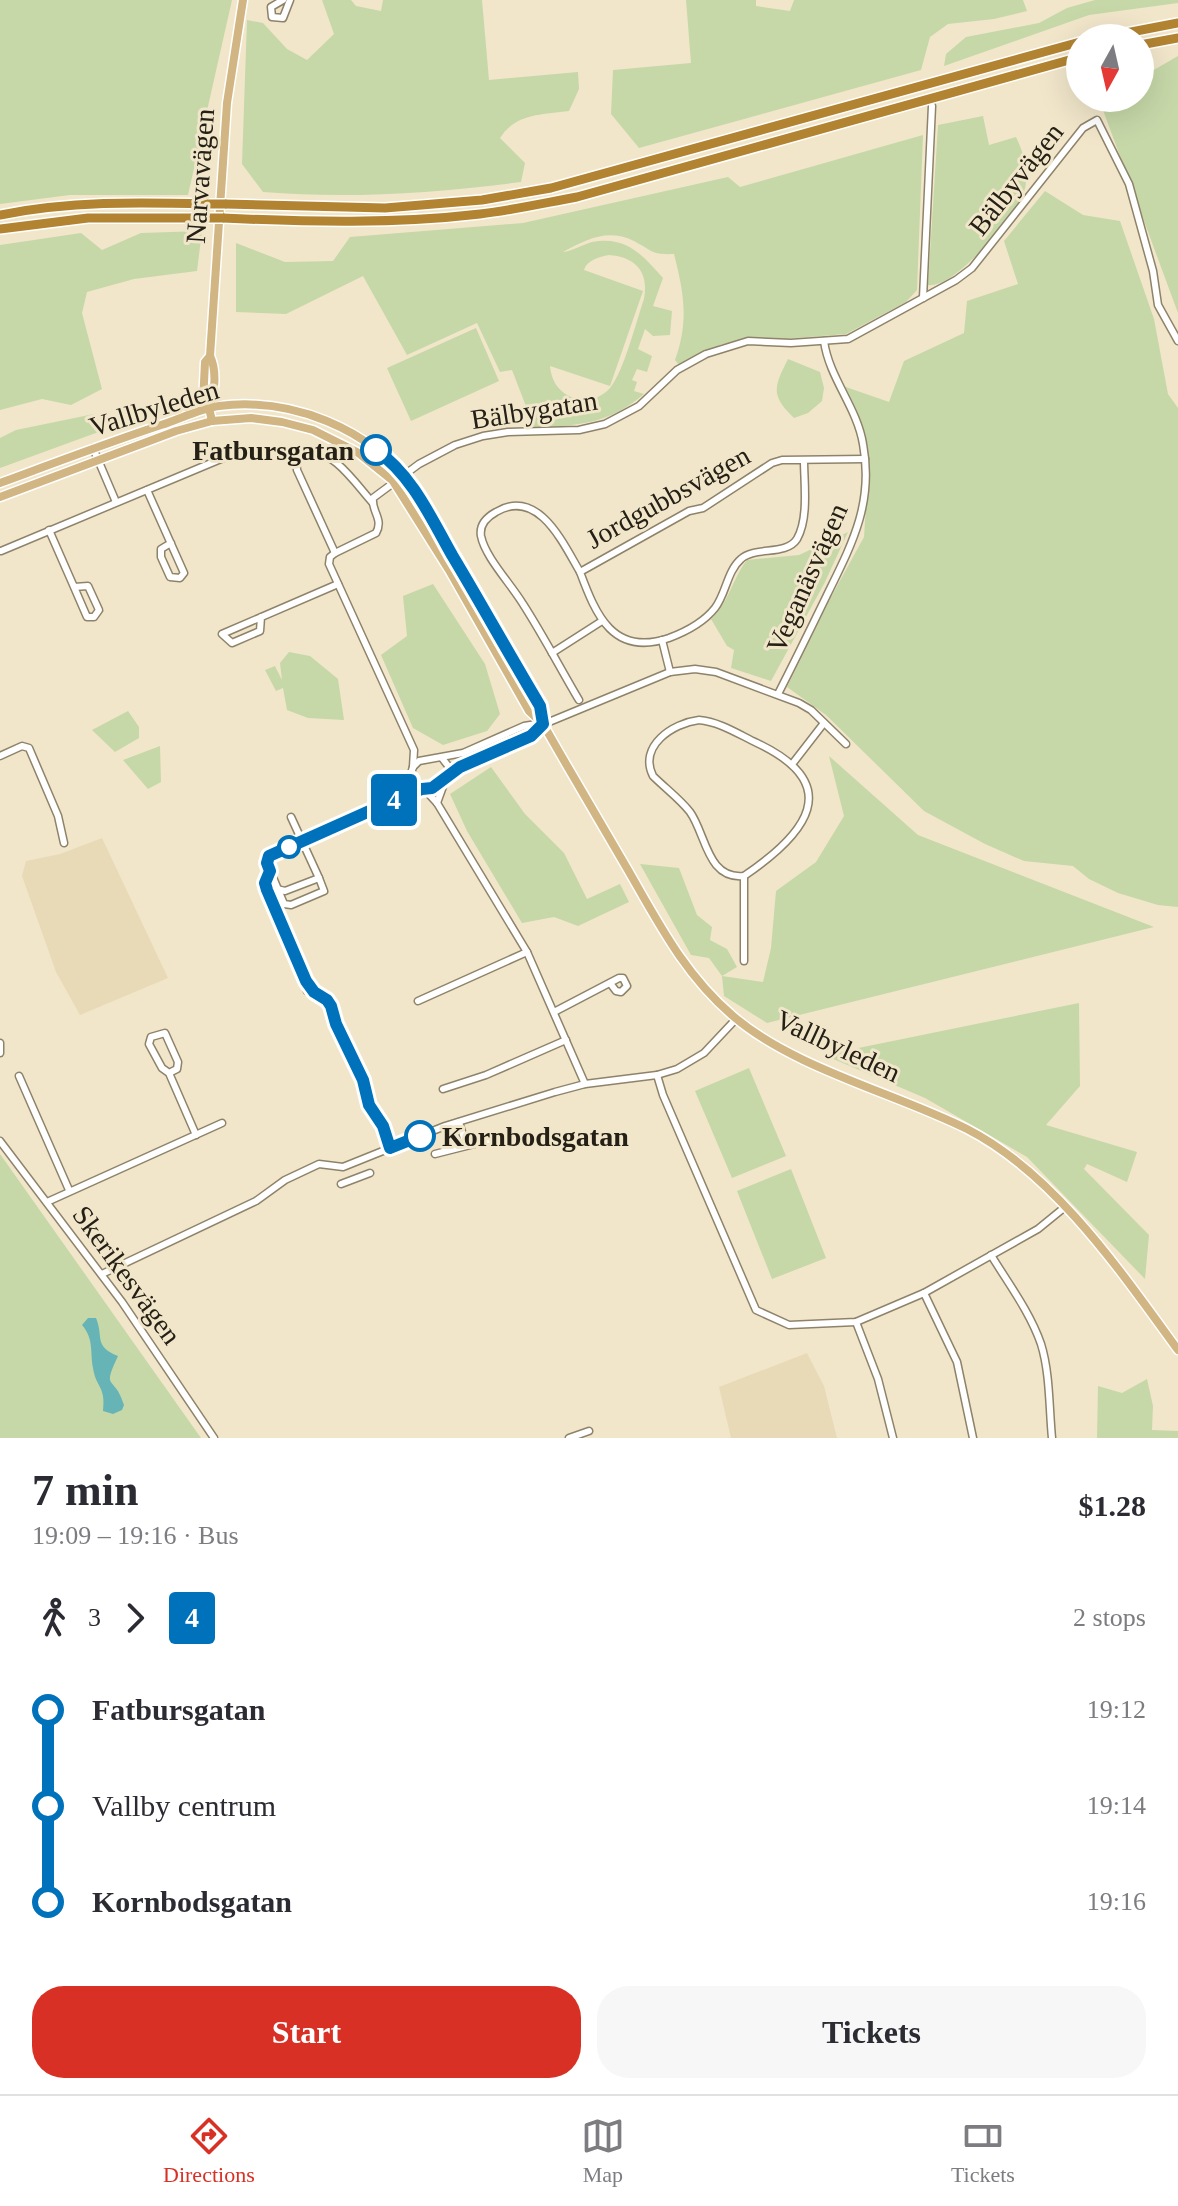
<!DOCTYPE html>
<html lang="en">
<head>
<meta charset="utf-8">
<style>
  body { margin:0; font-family:Georgia,serif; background:#f7f7f7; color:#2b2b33; height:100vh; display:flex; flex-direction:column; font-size:30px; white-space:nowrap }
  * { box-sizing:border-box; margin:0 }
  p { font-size:26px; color:#7c7c81 }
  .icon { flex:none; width:44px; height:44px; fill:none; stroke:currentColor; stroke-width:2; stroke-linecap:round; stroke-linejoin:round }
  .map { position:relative; height:1438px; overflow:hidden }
  .side { display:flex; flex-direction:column; background:#fff; flex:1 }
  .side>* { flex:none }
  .badge { padding:0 16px; border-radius:6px; font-size:28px; line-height:52px }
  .needle { width:52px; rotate:188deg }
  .controls { position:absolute; left:1066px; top:24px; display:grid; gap:16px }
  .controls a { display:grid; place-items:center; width:88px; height:88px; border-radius:50%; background:#fff; box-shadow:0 8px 32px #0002; font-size:40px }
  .map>.badge { position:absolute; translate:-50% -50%; box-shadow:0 0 0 4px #fff }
  .legs { display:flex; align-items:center; gap:12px; height:88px; padding:0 32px; font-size:26px }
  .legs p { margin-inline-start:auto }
  .headline { display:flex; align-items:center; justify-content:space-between; height:136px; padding:0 32px }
  h1 { font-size:44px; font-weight:600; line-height:60px }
  .cta { display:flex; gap:16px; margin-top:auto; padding:16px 32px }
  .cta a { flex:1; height:92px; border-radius:32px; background:#d93025; color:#fff; font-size:32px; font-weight:600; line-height:92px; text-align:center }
  .cta a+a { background:#f7f7f7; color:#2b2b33 }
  ul { padding:0 32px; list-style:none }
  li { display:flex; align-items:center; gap:28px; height:96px; font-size:30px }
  li i { display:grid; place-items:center; width:12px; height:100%; margin:0 10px; background:currentColor }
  li i::after { content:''; width:20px; height:20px; margin:-10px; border:6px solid; border-radius:50%; background:#fff }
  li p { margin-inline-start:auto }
  li:first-child i { background:linear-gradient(#0000 50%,currentColor 0) }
  li:last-child i { background:linear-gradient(currentColor 50%,#0000 0) }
  .tab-bar { display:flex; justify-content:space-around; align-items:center; height:112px; border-top:2px solid #e1e1e2; background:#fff; font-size:22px; color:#7c7c81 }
  .tab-bar a { display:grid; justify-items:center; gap:4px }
  .tab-bar .on { color:#d93025 }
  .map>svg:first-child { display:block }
  .built { fill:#e8dab7 }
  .green { fill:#c6d8a8; fill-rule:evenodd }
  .water { fill:#66b4b5 }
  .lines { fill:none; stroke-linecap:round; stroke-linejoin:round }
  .minor-casing { stroke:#8e836a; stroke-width:9 }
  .major-casing { stroke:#fff; stroke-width:11 }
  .highway-casing { stroke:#fff; stroke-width:12 }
  .minor { stroke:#fff; stroke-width:6 }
  .major { stroke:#d1b583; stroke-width:8 }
  .highway { stroke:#b28431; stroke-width:9 }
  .highway-bridge-casing { stroke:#fff; stroke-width:12; stroke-linecap:butt }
  .highway-bridge { stroke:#b28431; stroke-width:9 }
  .line-1-casing { stroke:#fff; stroke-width:18 }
  .line-1 { stroke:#0072bc; stroke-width:12 }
  .stop-1-dot { fill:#fff; stroke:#0072bc; stroke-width:4 }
  .labels { text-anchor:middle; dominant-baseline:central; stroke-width:6; stroke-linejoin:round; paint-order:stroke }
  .street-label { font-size:28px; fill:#252016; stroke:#f1e6ca }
  .stop-label { font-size:28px; font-weight:bold; fill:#252016; stroke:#f1e6ca; text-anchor:end }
</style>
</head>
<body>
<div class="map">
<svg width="1178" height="1438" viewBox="0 0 1178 1438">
  <rect width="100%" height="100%" fill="#f1e6ca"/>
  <!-- built -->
  <g class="built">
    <path d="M102,838L168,978L80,1015L56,972L22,876L26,861L60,854Z"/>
    <path d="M807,1353L824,1386L837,1438H731L719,1387Z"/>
  </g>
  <!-- green -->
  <g class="green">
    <path d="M0,0H232L188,195H70L0,204Z"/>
    <path d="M322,0H351L356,6L381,11L383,0H482L489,80L578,72L579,89L569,111C541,115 516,113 500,138L525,163L521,182C435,193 350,199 263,192L242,164L247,20L263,23L287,49L307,60L334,34Z"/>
    <path d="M686,0H756V6L790,11L794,0H1023L1027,11L994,19L948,24L930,37L921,70L639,148L611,114L613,70L691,63Z"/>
    <path d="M1095,0H1178V3L1089,15L944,66L946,54L966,37L1039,23L1067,8Z"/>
    <path d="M1178,56V313L1100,102L1107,98H1140V78Z"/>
    <path d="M983,116L989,145L1016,137C1024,154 1030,173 1024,192C1017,215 953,290 928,285L938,125Z"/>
    <path d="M923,135L917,290L906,302L846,334L722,344L679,365L675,360C689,321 684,294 674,254C651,255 653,251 634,241C607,228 586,240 563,252C572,251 582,245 592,242C627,235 643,256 663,278L653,306L672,311L670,335L653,336L645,329L638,349L652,356L647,372L637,369L632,380L637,382L634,391L644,394C609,424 578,426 534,427L512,370L500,372L477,323L407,355L363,276L286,314L236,312V243L285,262L333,261L350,237L523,223L728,177L740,187ZM609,255C636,257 649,272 644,299C636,322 624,371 610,388C600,400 582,403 569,396C557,390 551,379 550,366L610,386L643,291L584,270C587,260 599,257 609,255Z"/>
    <path d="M1045,191L1083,215L1120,221L1154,319L1168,394L1178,408V907L1158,905L1118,893L1089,879L1073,866L1024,861L985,844L924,811L826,715L787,687L831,597L864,537L869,460L865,433L843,386L889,402L904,361L964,333L967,301L1018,284L1004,241Z"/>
    <path d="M202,231L197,271L134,279L87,292L82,313L102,389L71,405L42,399L0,410V245L81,233L102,250L141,233Z"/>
    <path d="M476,328L499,381L411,421L387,368Z"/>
    <path d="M788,359L820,372L824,388L822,401L808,413L794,418C770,395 774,387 788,359Z"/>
    <path d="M94,414L104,430L0,468V438L16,430Z"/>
    <path d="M848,532L825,582L771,681L731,668L734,650L727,646L711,619C729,603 732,579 747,560L799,555Z"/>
    <path d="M433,584L485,664L500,714L487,731L443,745L413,728L381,655L407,636L403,596Z"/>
    <path d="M289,652L310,656L338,679L344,720L308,718L287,710L283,688L276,691L265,670L275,666L282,680L280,663Z"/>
    <path d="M128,711L139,727V738L115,752L92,730Z"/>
    <path d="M160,746L161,782L148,789L123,760Z"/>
    <path d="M829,756L918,835L1154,927L767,1023L724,996L722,976L709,958L691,955L640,864L679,868L697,915L712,927L710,940L727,949L737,967L722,976L763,982L771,948L776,891L816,862L844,816Z"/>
    <path d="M491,767L525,814L564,853L587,899L620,884L629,902L578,926L554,917L522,923L467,831L450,794Z"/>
    <path d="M1079,1003L1080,1086L1046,1125L1137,1152L1127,1182L1087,1164L1084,1169L1149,1235L1145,1279L1027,1157L925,1098L824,1055Z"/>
    <path d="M749,1068L786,1156L732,1178L695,1091Z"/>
    <path d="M0,1154L201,1438H0Z"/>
    <path d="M791,1169L826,1258L772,1279L737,1191Z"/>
    <path d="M1147,1379L1153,1406L1152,1430L1178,1431V1438H1097L1098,1386L1122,1393Z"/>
  </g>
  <!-- water -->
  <path class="water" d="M88,1318H96C104,1337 93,1346 118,1356C101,1392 115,1374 124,1405L122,1410L113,1414L103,1411C106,1386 96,1388 93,1368C90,1351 94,1339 82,1325Z"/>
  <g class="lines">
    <defs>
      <g id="minor">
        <path d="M283,0L271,7L272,17L283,18L290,0"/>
        <path d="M923,298L932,106"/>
        <path d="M93,448L116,502"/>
        <path d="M804,460C804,483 809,518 797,539C786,556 755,546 741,559C727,571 726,594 715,608C704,622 685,632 669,638C613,657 596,615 580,572L689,511L703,508L772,463L782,460L865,459"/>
        <path d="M147,490L184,573L180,578L170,577L161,557V549L171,543"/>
        <path d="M49,530L74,587L88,586L99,610L94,617H87L74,587"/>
        <path d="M1,551L228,456"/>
        <path d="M335,553L297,470L296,459L306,451C333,449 355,483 372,502"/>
        <path d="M261,617L260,631L232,643L222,634L338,584"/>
        <path d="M662,640L670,672"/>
        <path d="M552,653L602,621"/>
        <path d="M778,694C795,661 811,628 827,595C852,544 874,503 863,444C857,407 829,378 824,341"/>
        <path d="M579,700C560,668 543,635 523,604C511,584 485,557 481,536C479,524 487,517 496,512C538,487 563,543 580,572"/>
        <path d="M699,720C720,722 738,734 757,743C846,785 806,834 744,876C707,880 706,834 690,812C680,799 665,788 653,776C638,746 673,723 699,720Z"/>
        <path d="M0,756L22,746L29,748L58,816L64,843"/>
        <path d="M793,763L824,723"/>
        <path d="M413,767L414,750L329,564L330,557L335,553L376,533C384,519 371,511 373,498L419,464L455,445L483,436L508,432L579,430L605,424L639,406L677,370L706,354L748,341L791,343L848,339L956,280L972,268L1083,128L1097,120L1129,184L1153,271L1158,305L1178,341"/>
        <path d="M449,774L531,736L543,724"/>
        <path d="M412,777L416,785L422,789L437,786L449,774V767L442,758"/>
        <path d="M425,790L437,803L527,952L585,1084"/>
        <path d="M398,798L407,786L413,767L419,761L463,753L524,726L549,722L670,672L695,669L716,672L799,703L811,710L846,744"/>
        <path d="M437,803L445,781"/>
        <path d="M270,871L265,883L267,890L306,981L314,992"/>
        <path d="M319,878L324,891L291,905L284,904L267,863L269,856L422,789"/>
        <path d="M277,889L285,891L319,878L291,817"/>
        <path d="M744,961V876"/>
        <path d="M307,991L321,995L331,1006L336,1024L363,1080L369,1105L383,1126L390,1148"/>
        <path d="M418,1001L527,952"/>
        <path d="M554,1012L619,978H623L627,986L621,992L616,991L610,983"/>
        <path d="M0,1043V1053"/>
        <path d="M169,1073L177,1069L178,1062L165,1033L151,1037L149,1044L162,1068L169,1073L196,1135"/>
        <path d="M657,1075L663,1095L756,1310L789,1325L856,1322L924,1293L1038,1229L1065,1207"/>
        <path d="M19,1076L69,1190"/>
        <path d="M443,1089L486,1075L566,1040"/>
        <path d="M459,1122L466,1145"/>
        <path d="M0,1141L122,1302L214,1438"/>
        <path d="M435,1154L498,1138"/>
        <path d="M341,1184L370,1173"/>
        <path d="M47,1202L222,1123"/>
        <path d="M991,1255C1008,1283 1030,1312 1041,1344C1050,1373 1049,1407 1052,1438"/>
        <path d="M102,1274L256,1201L285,1180L319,1164L343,1167L445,1126L555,1092L585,1084L657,1075L677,1069L704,1053L736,1019"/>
        <path d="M924,1293L957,1362L973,1438"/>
        <path d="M856,1322L878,1379L893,1438"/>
        <path d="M569,1438L589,1431"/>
      </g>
      <g id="major">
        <path d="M210,356L205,362L203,403L209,408L212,421"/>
        <path d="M209,408C215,394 217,370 210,356L227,103L243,0"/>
        <path d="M0,483C54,463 107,443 161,425C180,419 199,409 219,406C291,397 370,428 412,487L540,706L543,724"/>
        <path d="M0,497L176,431L212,421L251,418L282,422L313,430L357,452L393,481L449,570L529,711L543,724C571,773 600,822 628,870C659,924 685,975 733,1016C793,1068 895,1093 967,1129C1055,1174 1121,1272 1178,1350"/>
      </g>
      <g id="highway">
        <path d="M1100,38L1178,23"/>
        <path d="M1140,45L1178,38"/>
        <path d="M225,204L385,208L482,200L551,188L1080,42"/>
        <path d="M0,215C69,201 138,202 208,204"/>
        <path d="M223,218C309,222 395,224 480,214C513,210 544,203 577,197L1080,57"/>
        <path d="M0,229L88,218H207"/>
      </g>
    </defs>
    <!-- minor casing -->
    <use href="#minor" class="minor-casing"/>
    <!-- major casing -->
    <use href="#major" class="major-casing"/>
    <!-- highway casing -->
    <use href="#highway" class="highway-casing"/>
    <!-- minor -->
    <use href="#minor" class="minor"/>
    <!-- major -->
    <use href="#major" class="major"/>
    <!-- highway -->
    <use href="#highway" class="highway"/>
    <defs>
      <g id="highway-bridge">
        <path d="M208,204H225"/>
        <path d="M207,218H223"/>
      </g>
    </defs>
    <!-- highway-bridge casing -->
    <use href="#highway-bridge" class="highway-bridge-casing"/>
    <!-- highway-bridge -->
    <use href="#highway-bridge" class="highway-bridge"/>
  </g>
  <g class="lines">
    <defs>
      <path id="line-1" d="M376,450C412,475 431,518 452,555C482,605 510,656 540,706L543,724L531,736L460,767L432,788L422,789L392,801L269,856L267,863L270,871L265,883L267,890L306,981L314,992L327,1000L331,1006L336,1024L363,1080L369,1105L383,1126L390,1148L420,1136"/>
    </defs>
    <!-- line-1 casing -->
    <use href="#line-1" class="line-1-casing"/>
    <!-- line-1 -->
    <use href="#line-1" class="line-1"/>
  </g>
  <!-- markers -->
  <g class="stop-1-dot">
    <circle cx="376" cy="450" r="14"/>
    <circle cx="289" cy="847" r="10"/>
    <circle cx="420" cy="1136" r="14"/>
  </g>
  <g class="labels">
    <!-- street labels -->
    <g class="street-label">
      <text transform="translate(200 176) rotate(-86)">Narvavägen</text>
      <text transform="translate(1016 179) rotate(-52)">Bälbyvägen</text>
      <text transform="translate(154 408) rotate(-17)">Vallbyleden</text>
      <text transform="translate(534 410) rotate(-9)">Bälbygatan</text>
      <text transform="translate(668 497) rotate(-29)">Jordgubbsvägen</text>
      <text transform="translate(807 578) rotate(-66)">Veganäsvägen</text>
      <text transform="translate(838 1046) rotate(25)">Vallbyleden</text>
      <text transform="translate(127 1275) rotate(54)">Skerikesvägen</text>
    </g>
    <!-- stop labels -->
    <g class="stop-label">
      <text x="354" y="450">Fatbursgatan</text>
      <text x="442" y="1136" text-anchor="start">Kornbodsgatan</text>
    </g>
  </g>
</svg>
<div class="controls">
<a><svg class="needle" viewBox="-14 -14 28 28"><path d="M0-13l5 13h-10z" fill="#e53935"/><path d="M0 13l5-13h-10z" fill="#7c7c81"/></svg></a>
</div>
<b class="badge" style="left:394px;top:800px;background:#0072bc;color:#fff">4</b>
</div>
<section class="side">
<div class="headline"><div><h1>7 min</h1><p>19:09 – 19:16 · Bus</p></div><b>$1.28</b></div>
<div class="legs"><svg class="icon" aria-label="walk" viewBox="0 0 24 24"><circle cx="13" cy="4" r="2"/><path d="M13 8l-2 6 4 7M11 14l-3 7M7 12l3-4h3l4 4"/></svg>3<svg class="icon" aria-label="forward" viewBox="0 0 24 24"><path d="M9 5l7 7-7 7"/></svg><b class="badge" style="background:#0072bc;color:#fff">4</b><p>2 stops</p></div>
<ul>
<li><i style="color:#0072bc"></i><b>Fatbursgatan</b><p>19:12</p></li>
<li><i style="color:#0072bc"></i><span>Vallby centrum</span><p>19:14</p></li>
<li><i style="color:#0072bc"></i><b>Kornbodsgatan</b><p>19:16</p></li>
</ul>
<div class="cta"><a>Start</a><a>Tickets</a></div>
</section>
<nav class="tab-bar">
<a class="on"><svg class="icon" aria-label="directions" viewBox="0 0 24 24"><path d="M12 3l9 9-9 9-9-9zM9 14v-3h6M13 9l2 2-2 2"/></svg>Directions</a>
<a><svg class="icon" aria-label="map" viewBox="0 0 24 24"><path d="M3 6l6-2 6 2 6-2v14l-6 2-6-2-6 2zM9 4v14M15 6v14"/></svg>Map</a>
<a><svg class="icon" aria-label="tickets" viewBox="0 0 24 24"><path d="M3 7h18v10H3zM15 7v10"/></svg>Tickets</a>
</nav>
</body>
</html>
